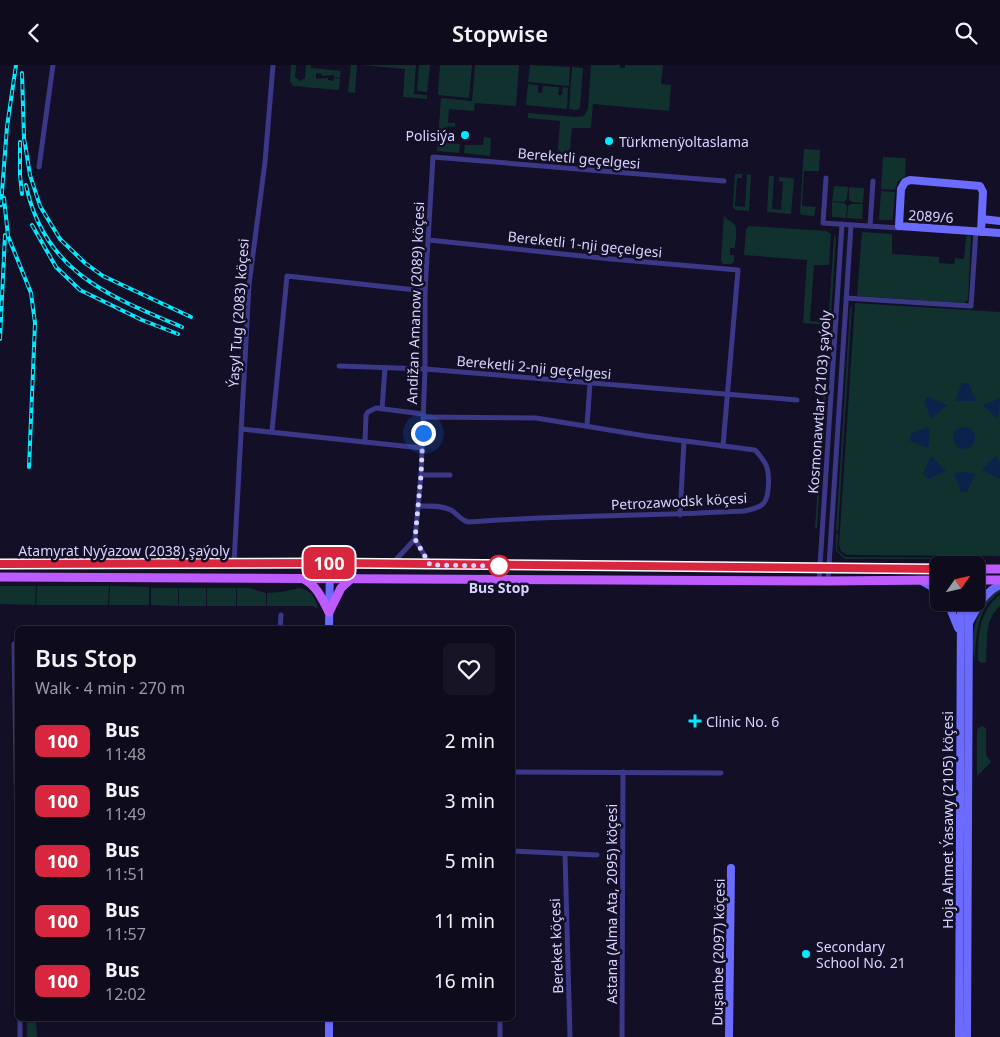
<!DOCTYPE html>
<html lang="en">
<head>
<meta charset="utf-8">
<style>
  body { margin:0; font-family:"Noto Sans",sans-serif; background:#171426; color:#f1f3f6; height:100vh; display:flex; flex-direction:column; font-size:19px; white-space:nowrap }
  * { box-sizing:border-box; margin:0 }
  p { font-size:16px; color:#9b9ba4 }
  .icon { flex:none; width:28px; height:28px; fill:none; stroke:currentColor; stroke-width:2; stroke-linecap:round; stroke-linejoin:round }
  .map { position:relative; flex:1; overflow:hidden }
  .sheet { position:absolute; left:15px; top:561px; width:500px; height:395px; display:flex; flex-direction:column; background:#0e0b1d; border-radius:8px; box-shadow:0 1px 4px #0004,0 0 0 1px #2e2b3b }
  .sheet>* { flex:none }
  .badge { padding:0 10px; border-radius:8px; font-size:18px; line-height:32px }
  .needle { width:32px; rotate:56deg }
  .tools { position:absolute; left:930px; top:491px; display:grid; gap:10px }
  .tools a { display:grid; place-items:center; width:55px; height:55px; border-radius:8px; background:#0e0b1d; box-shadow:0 1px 4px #0004,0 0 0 1px #2e2b3b; font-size:25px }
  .you { position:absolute; width:25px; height:25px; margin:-12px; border:4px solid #fff; border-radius:50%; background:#1a73e8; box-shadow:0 0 0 8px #1a73e833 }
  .map>.badge { position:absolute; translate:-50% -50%; box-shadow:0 0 0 2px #fff }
  .round { display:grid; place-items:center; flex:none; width:52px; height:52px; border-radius:8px; background:#171426 }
  .head { display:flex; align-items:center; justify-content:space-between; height:85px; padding:0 20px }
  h1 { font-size:24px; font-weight:600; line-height:38px }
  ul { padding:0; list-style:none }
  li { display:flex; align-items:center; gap:15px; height:60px; padding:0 20px }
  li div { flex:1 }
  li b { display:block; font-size:19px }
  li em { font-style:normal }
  li .badge { min-width:55px; font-weight:700; text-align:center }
  header { display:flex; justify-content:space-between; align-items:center; height:65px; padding:0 20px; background:#0e0b1d; font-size:22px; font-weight:600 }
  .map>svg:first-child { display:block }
  .green { fill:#11312f }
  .water { fill:#0b234a }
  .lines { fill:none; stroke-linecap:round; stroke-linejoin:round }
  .street { stroke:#3a3887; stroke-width:5 }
  .secondary { stroke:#6c6bff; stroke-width:8 }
  .primary { stroke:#be5bff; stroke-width:9 }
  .rail-casing { stroke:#00ebff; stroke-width:4 }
  .rail { stroke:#120f27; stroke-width:2; stroke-dasharray:5.5; stroke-linecap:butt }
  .line-casing { stroke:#fff; stroke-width:11 }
  .line { stroke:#d7263d; stroke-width:8 }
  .walk { stroke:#d8d4ff; stroke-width:5; stroke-dasharray:0 9 }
  .poi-dot { fill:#00ebff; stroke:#120f27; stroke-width:2 }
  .stop-dot { fill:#fff; stroke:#d7263d; stroke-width:2.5 }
  .labels { text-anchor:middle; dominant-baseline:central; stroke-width:5; stroke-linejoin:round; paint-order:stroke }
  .poi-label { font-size:14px; fill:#d8d4ff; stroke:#120f27; text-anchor:start }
  .street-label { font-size:14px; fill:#d8d4ff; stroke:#120f27 }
  .stop-label { font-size:14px; font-weight:bold; fill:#d8d4ff; stroke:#120f27 }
</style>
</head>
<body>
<header><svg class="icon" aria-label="back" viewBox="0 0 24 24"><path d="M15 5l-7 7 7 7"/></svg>Stopwise<svg class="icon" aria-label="search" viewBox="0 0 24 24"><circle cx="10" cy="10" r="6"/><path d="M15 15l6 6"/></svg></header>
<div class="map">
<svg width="1000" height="972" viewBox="0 0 1000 972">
  <rect width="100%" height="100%" fill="#120f27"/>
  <!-- green -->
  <g class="green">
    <path d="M291,0H296L295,12L300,16L305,13L306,0H311V3L341,6L340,13L334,12V10L322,11V9L316,8V14L328,13V15L333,16L334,13L340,14L339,25L293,21L290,16Z"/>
    <path d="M351,0H357L355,28L348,27Z"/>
    <path d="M362,0H416L414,29L427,30V34L403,32L405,4Z"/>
    <path d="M419,0H430L427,27L417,26Z"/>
    <path d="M440,0H472L469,33L438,30Z"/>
    <path d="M475,0H519L516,41L475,38L474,46L449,44L448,58H455V62L447,61V66H444L443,71H446V78L460,79L459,88L437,86L441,33L472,36Z"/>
    <path d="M530,0L570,2L569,21L528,17Z"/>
    <path d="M591,0H620V3H625V0H663L661,19L671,20L669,46L593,39L591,63H572L569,95L557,94V85L560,88V92L563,93L564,90L558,84L560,56L528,53V48L575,52L584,51L588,43Z"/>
    <path d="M572,2L583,3L580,43L578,45L569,44Z"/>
    <path d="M528,19L538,20V28H542L543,21L559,22L558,30H562L563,22L568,23L567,44L526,40Z"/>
    <path d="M484,72L491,73L490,91L464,88L465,80H483Z"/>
    <path d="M804,84L820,85L819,106H804L802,141L816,142L814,151L802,150L800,148Z"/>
    <path d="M883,92L906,93L905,111L898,116L895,125L881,124Z"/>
    <path d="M735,109H742V113H737L735,141L745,142L747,109L751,110L749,146L735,145L733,142Z"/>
    <path d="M769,111H774L772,144L781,145L783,117L779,116V112L792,113L794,114L791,149L767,147Z"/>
    <path d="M834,121L848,122L847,134L844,137L832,136Z"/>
    <path d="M849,122L864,123L863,138L852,137L849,134Z"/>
    <path d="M881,126L895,127L893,153L892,155H879Z"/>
    <path d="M832,137L844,138L847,141L846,153L832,152Z"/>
    <path d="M851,139H863L862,154L847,153L848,141Z"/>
    <path d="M724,150C727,155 729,155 733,158C739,162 735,176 735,183H730V190H734V197L731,199H723L721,195Z"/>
    <path d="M749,161L826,166L831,169L829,200H814L810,256L826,257V260L803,258L807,195L744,190L746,164Z"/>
    <path d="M862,167L892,169V189L939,192V198L954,199L955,193L964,194L966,172L968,170L971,171L968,235L964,238L857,231Z"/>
    <path d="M834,170L836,173L817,463H815Z"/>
    <path d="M855,238L1000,247V491L847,490L841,486L839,480Z"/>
    <path d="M852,240L838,466L836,465L850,244Z"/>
    <path d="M836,469H838L837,485L845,492L961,493V494H845L836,486Z"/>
    <path d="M0,521H36L35,540L0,539Z"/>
    <path d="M37,521H109L108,540H36Z"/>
    <path d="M110,521L149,522V540H109Z"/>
    <path d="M151,523H178V541L151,540Z"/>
    <rect x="179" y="523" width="27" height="18"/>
    <rect x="207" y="523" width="29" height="18"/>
    <path d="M237,523H249L266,528V541H237Z"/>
    <path d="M299,523C310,525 316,532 318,544L313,541H267V528L281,527Z"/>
    <path d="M1000,523V527C977,543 976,569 975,595C968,570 978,538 1000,523Z"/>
    <path d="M1000,530V541C983,557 988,576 986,597L981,598L978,595C978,572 979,545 1000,530Z"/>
    <path d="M982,661L986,663V690L991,697L977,711V664Z"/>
    <path d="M27,954H36L37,972H27Z"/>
  </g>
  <!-- water -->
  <g class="water">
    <path d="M962,318H968L976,336H955Z"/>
    <path d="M928,332L947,340L931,354L924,336Z"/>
    <path d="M1000,333L998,355L983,340Z"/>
    <circle cx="964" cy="373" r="11"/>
    <path d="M929,362L930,373L928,383L910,376V369Z"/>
    <path d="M931,391L946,406L928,414L923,409Z"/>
    <path d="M997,391L1000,400V414L982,405L989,397Z"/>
    <path d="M964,407L975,409L967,427H961L954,408Z"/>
  </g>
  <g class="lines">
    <!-- street -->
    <g class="street">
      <path d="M39,102L53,0"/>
      <path d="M826,113L823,158L899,163V161"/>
      <path d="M870,161L873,116"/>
      <path d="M429,175L611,194L738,205L723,381"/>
      <path d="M846,233L971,241L976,166"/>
      <path d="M339,301L425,304L797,335"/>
      <path d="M382,344L385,303"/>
      <path d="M587,361L590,318"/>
      <path d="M241,364L422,383"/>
      <path d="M272,366L287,211L425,226"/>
      <path d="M365,377L366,350L368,347L376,343L423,349"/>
      <path d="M421,410H450"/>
      <path d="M418,441C429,441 441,440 451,445C458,449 460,455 468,457C560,450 652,451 744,446C750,445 758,443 763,439C770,432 770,406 765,398C762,393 759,389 755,385L646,371L536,353L423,352"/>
      <path d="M680,450L684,376"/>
      <path d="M234,498L249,220L265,97L273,0"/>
      <path d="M392,499L415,474"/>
      <path d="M430,500L415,474L421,410L425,304V226L433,92L724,116"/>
      <path d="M819,516L842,159"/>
      <path d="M828,516L851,160"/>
      <path d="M280,564L281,550"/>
      <path d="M18,579H14L18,826"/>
      <path d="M512,707L721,708"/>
      <path d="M512,786L597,790"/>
      <path d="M565,789L570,972"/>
      <path d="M20,954V972"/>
      <path d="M500,972V954"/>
      <path d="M622,972L623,707"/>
    </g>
    <!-- secondary -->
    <g class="secondary">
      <path d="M982,154L1000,156"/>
      <path d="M981,167L983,127L980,121L910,115L905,117L901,124L899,161L1000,168"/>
      <path d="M920,515L939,526"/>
      <path d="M948,538L958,563"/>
      <path d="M969,558C977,543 984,527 1000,520"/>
      <path d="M329,564L330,498"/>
      <path d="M329,972V954"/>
      <path d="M729,972L731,803"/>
      <path d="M959,972L961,538"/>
      <path d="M967,972L969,538"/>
    </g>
    <!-- primary -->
    <g class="primary">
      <path d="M0,499L330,498L939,504"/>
      <path d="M976,504H1000"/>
      <path d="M0,512L828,516L939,515"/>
      <path d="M304,514C317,521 322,534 329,547"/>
      <path d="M976,515H1000"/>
      <path d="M329,547L341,523L353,512"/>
    </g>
    <defs>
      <g id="rail">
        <path d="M22,8L24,73L30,110L40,141L60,174L85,198L103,211L191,252"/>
        <path d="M20,77V110L22,129"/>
        <path d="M26,120C44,207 109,231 182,262"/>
        <path d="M4,133L8,171L31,228L35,258L29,402"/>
        <path d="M1,140L7,62L16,0"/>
        <path d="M32,160L56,202L80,225L142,255L178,269"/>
        <path d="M0,274L5,170"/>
      </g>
    </defs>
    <!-- rail casing -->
    <use href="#rail" class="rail-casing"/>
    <!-- rail -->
    <use href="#rail" class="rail"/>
  </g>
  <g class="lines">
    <defs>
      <path id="line" d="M0,499L330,498L939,504"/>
    </defs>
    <!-- line casing -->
    <use href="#line" class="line-casing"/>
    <!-- line -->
    <use href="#line" class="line"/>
    <!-- walk -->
    <path class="walk" d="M423,368L421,410L415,474L430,500L506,501H499"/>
  </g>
  <!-- markers -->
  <g class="poi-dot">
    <circle cx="465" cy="70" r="5"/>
    <circle cx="609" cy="76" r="5"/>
    <path d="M692.5 648.5h5v5h5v5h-5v5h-5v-5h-5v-5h5z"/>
    <circle cx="806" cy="889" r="5"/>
  </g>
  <circle class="stop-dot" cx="499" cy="501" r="10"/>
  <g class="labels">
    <!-- poi labels -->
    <g class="poi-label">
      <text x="455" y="70" text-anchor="end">Polisiýa</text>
      <text x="619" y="76">Türkmenÿoltaslama</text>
      <text x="706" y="656">Clinic No. 6</text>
      <text x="816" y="881">Secondary<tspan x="816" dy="16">School No. 21</tspan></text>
    </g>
    <!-- street labels -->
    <g class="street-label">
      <text transform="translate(579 93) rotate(5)">Bereketli geçelgesi</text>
      <text transform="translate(931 151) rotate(4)">2089/6</text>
      <text transform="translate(585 179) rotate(6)">Bereketli 1-nji geçelgesi</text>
      <text transform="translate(415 238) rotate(-88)">Andižan Amanow (2089) köçesi</text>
      <text transform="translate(238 248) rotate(-86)">Ýaşyl Tug (2083) köçesi</text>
      <text transform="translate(534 302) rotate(5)">Bereketli 2-nji geçelgesi</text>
      <text transform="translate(819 337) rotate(-86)">Kosmonawtlar (2103) şaýoly</text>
      <text transform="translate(679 436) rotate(-3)">Petrozawodsk köçesi</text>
      <text x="124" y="485">Atamyrat Nyýazow (2038) şaýoly</text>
      <text transform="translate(947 755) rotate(-90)">Hoja Ahmet Ýasawy (2105) köçesi</text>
      <text transform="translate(611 839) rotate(-90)">Astana (Alma Ata, 2095) köçesi</text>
      <text transform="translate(556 881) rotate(-92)">Bereket köçesi</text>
      <text transform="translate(718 887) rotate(-89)">Duşanbe (2097) köçesi</text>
    </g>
    <!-- stop labels -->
    <g class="stop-label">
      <text x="499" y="522">Bus Stop</text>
    </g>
  </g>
</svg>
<div class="tools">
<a><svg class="needle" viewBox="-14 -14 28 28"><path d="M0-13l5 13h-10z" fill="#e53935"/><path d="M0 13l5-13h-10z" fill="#9b9ba4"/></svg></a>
</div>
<div class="you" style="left:423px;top:368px"></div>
<b class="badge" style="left:329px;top:498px;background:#d7263d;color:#fff">100</b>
<section class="sheet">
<div class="head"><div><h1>Bus Stop</h1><p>Walk · 4 min · 270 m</p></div><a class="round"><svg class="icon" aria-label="heart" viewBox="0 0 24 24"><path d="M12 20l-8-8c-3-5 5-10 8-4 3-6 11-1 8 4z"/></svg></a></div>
<ul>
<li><span class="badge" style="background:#d7263d;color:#fff">100</span><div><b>Bus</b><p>11:48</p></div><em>2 min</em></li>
<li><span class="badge" style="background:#d7263d;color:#fff">100</span><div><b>Bus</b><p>11:49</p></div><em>3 min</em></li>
<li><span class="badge" style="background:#d7263d;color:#fff">100</span><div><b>Bus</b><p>11:51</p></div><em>5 min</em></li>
<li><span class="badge" style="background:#d7263d;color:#fff">100</span><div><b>Bus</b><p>11:57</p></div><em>11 min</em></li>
<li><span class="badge" style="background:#d7263d;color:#fff">100</span><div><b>Bus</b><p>12:02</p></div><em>16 min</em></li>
</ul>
</section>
</div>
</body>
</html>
